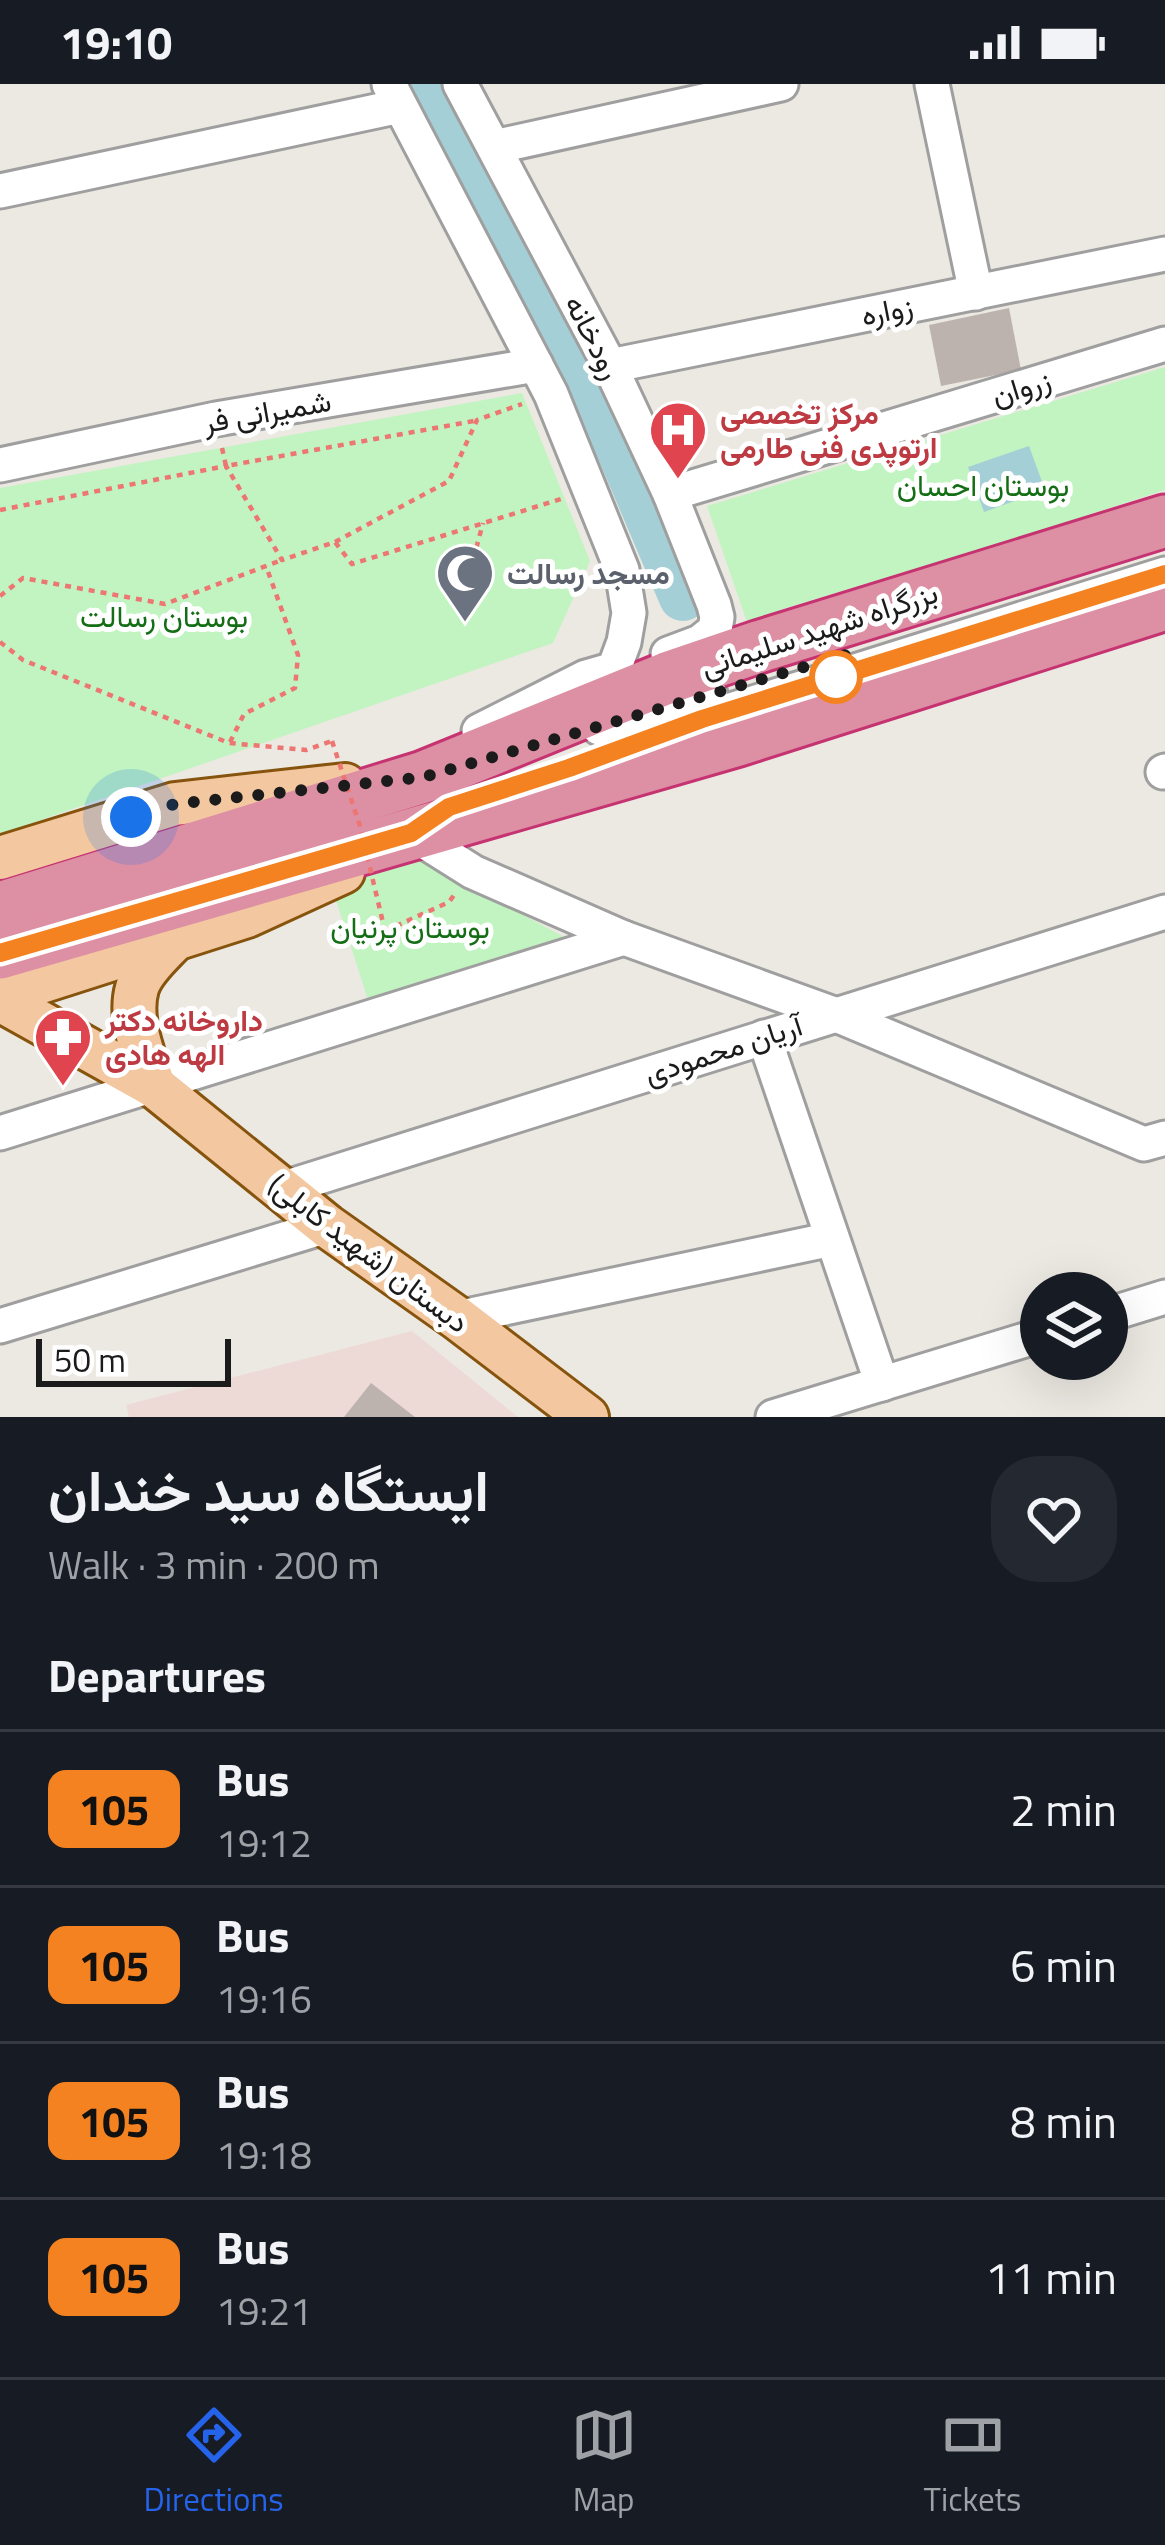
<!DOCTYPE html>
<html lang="en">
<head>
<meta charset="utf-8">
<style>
  body { margin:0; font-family:"Titillium Web",Vazirmatn,sans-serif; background:#242831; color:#f1f3f6; height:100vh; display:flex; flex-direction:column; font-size:45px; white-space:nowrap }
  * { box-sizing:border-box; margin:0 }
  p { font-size:39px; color:#9ea1a6 }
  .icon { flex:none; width:66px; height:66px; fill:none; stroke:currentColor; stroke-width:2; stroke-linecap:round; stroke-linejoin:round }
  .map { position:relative; height:1333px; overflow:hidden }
  .details { display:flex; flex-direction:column; background:#171b24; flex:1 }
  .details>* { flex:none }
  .badge { padding:0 24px; border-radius:18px; font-size:42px; line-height:78px }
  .tools { position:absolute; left:1020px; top:1188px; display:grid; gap:24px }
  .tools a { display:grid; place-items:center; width:108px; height:108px; border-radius:50%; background:#171b24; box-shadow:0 12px 48px #0002; font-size:60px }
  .scale { position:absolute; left:36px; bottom:30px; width:195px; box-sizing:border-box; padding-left:12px; border:6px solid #1b1b1b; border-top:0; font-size:33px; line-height:42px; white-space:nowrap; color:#1b1b1b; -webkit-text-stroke:9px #fff; paint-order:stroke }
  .you { position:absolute; width:60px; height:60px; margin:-30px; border:9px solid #fff; border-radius:50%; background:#1a73e8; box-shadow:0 0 0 18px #1a73e833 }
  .map>.badge { position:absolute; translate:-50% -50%; box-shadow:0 0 0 6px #fff }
  h2 { padding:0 48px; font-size:45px; line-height:108px }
  .round { display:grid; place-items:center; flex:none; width:126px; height:126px; border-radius:48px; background:#242831 }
  .headline { display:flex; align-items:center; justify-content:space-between; height:204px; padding:0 48px }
  h1 { font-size:57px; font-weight:700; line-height:90px }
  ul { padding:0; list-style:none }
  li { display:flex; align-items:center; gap:36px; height:156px; padding:0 48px; border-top:3px solid #363941 }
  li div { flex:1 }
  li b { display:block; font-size:45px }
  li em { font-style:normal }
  li .badge { min-width:132px; font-weight:700; text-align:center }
  .status { display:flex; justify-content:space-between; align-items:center; height:84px; padding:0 60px; background:#171b24; direction:ltr }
  .status svg { height:33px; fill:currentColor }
  .tab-bar { display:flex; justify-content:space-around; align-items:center; height:168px; border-top:3px solid #363941; background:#171b24; font-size:33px; color:#9ea1a6 }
  .tab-bar a { display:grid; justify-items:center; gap:6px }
  .tab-bar .active { color:#2563eb }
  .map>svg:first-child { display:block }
  .military { fill:#eddad6 }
  .park { fill:#c1f4c1 }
  .water { fill:#a5cfd6 }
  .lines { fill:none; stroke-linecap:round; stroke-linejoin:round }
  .river { stroke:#a5cfd6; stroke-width:48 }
  .building { fill:#bcb3af }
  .minor-casing { stroke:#9f9f9f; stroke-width:39 }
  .major-casing { stroke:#86540d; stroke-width:48 }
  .highway-casing { stroke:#c63371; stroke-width:57 }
  .path { stroke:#ed7572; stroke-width:4.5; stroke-dasharray:6 6; stroke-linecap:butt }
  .minor { stroke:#fff; stroke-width:33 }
  .major { stroke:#f3c8a0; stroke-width:42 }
  .highway { stroke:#dd8fa4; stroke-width:51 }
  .path-bridge { stroke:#ed7572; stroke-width:4.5; stroke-dasharray:6 6; stroke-linecap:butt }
  .line-casing { stroke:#fff; stroke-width:27 }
  .line { stroke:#f58220; stroke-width:18 }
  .walk { stroke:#1b1b1b; stroke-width:12; stroke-dasharray:0 21.6 }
  .stop-dot { fill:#fff; stroke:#f58220; stroke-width:6 }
  .labels { text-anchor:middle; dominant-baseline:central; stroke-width:10; stroke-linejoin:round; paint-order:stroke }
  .street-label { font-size:30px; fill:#1b1b1b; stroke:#fff }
  .health-label { font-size:30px; font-weight:bold; fill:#be3a42; stroke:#fff; text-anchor:start }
  .park-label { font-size:30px; fill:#146e15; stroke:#fff }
  .worship-label { font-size:30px; font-weight:bold; fill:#5b616d; stroke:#fff; text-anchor:start }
</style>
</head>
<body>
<div class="status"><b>19:10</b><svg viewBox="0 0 49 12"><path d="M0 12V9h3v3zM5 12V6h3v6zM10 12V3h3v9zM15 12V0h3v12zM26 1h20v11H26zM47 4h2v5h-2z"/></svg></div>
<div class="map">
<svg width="1165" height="1333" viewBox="0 0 1165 1333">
  <rect width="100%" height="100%" fill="#ece8e2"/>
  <!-- military -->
  <path class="military" d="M412,1247L518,1333H129L126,1321Z"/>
  <!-- park -->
  <g class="park">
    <path d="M1165,283V406L1014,455L779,526L773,533L748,541L707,422Z"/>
    <path d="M522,309L590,477L553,559L0,750V404Z"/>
    <path d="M416,774L564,853L370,922L332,804Z"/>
  </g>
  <!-- water -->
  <path class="water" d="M1029,362L1045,406L984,428L968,383Z"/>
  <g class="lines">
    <!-- river -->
    <path class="river" d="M414,0L522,191L582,316L620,365L683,513"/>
  </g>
  <!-- building -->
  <g class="building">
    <path d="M1009,224L1021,286L941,302L929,241Z"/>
    <path d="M371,1299L415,1333H344Z"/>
  </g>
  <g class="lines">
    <defs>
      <g id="minor">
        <path d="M389,0L551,310L622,486L629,529L624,558L614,585L586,593L479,647"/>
        <path d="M460,0L610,282L670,410L714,521L717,533L715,546L700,558L668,570"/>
        <path d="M932,0L976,209"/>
        <path d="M494,63L781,0"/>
        <path d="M0,107L400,22"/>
        <path d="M610,282L1165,170"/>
        <path d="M0,381L216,335L536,281"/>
        <path d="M670,410L1165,260"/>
        <path d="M599,644L710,610"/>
        <path d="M614,668L702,635L1165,490"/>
        <path d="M1163,688L1165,687"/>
        <path d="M416,745L411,749L473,788L624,854L834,930L1144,1060L1165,1054"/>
        <path d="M764,953L882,1300"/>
        <path d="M0,1049L624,854"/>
        <path d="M281,1105L1165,828"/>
        <path d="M1107,1231L1165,1213"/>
        <path d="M457,1234L832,1155"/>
        <path d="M0,1242L327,1142"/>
        <path d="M773,1333L1041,1251"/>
      </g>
      <g id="major">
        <path d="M0,774L175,720L345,701"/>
        <path d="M0,911L247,832L343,788"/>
        <path d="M0,916L154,1002C144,973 128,935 137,904C142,886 162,869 174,856"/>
        <path d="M154,1002L327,1142L457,1234L587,1333"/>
      </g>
      <g id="highway">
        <path d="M0,824L424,693L667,594L761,562L1165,437"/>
        <path d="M0,869L738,656L1165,520"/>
      </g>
    </defs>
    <!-- minor casing -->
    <use href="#minor" class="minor-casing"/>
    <!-- major casing -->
    <use href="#major" class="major-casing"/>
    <!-- highway casing -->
    <use href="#highway" class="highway-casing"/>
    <!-- path -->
    <g class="path">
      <path d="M222,364L226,382L474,337"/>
      <path d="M0,426L226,382L282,476L335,458L352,480L561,415"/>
      <path d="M335,458L449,397L477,336L522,320"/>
      <path d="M464,510L483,439"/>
      <path d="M0,512L23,494L165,520L282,476"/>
      <path d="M0,558L23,576L229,659L306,666L332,657"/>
      <path d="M230,658L244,630L295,604L298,571L266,482"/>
      <path d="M385,847L449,818L454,811"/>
    </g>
    <!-- minor -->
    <use href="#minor" class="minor"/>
    <!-- major -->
    <use href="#major" class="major"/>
    <!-- highway -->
    <use href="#highway" class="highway"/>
    <!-- path-bridge -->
    <path class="path-bridge" d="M332,657L360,742L385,847"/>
  </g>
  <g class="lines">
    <defs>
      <path id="line" d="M0,869L411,749L449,723L569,684L702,635L1165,490"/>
    </defs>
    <!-- line casing -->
    <use href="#line" class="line-casing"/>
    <!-- line -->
    <use href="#line" class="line"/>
    <!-- walk -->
    <path class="walk" d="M131,733L175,720L424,693L849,570L836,593"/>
  </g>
  <!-- icons -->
  <defs>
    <symbol id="hospital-pin" viewBox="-11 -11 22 30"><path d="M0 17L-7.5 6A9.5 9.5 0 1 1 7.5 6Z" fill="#e0444e" stroke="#fff"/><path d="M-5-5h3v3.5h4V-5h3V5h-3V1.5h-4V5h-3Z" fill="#fff"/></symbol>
    <symbol id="mosque-pin" viewBox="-11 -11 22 30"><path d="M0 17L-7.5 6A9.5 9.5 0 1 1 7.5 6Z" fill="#6b7280" stroke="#fff"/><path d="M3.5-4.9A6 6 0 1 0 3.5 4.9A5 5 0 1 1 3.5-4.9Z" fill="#fff"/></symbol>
    <symbol id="pharmacy-pin" viewBox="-11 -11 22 30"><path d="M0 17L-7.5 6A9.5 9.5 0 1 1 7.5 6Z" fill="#e0444e" stroke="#fff"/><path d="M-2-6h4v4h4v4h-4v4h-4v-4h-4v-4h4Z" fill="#fff"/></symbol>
  </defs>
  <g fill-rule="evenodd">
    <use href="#hospital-pin" x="645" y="313" width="66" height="90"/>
    <use href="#mosque-pin" x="432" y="456" width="66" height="90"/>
    <use href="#pharmacy-pin" x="30" y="920" width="66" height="90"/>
  </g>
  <!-- markers -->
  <circle class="stop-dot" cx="836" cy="593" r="24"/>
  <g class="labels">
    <!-- street labels -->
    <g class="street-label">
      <text transform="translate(887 226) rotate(-11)">زواره</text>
      <text transform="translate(594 253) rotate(63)">رودخانه</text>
      <text transform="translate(1021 303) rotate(-17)">زروان</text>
      <text transform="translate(267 327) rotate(-10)">شمیرانی فر</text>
      <text transform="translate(819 545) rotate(-18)">بزرگراه شهید سلیمانی</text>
      <text transform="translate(723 965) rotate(-18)">آریان محمودی</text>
      <text transform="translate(369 1169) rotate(37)">دبستان (شهید کابلی)</text>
    </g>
    <!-- health labels -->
    <g class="health-label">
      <text x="720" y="329">مرکز تخصصی<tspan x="720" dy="34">ارتوپدی فنی طارمی</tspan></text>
      <text x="105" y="936">داروخانه دکتر<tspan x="105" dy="34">الهه هادی</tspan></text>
    </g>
    <!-- park labels -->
    <g class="park-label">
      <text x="983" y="401">بوستان احسان</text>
      <text x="164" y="532">بوستان رسالت</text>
      <text x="410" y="843">بوستان پرنیان</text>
    </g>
    <!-- worship labels -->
    <g class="worship-label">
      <text x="507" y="489">مسجد رسالت</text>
    </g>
  </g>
</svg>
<div class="tools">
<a><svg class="icon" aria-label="layers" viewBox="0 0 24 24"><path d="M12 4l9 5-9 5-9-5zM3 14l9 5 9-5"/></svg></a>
</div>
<div class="scale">50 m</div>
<div class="you" style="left:131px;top:733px"></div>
</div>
<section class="details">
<div class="headline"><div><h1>ایستگاه سید خندان</h1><p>Walk · 3 min · 200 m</p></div><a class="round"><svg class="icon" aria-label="heart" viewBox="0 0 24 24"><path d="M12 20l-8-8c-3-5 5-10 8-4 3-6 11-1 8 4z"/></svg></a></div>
<h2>Departures</h2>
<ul>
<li><span class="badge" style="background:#f58220;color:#111">105</span><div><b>Bus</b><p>19:12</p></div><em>2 min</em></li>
<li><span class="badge" style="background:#f58220;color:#111">105</span><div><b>Bus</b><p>19:16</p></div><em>6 min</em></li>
<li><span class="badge" style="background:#f58220;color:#111">105</span><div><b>Bus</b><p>19:18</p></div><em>8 min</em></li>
<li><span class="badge" style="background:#f58220;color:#111">105</span><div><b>Bus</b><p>19:21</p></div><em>11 min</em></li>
</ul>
</section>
<nav class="tab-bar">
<a class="active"><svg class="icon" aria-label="directions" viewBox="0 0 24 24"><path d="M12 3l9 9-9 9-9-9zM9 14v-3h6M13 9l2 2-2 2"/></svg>Directions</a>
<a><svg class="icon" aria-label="map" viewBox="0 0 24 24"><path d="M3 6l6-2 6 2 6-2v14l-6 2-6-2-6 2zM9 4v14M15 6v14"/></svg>Map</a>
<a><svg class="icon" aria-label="tickets" viewBox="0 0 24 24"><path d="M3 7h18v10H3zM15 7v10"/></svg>Tickets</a>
</nav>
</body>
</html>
